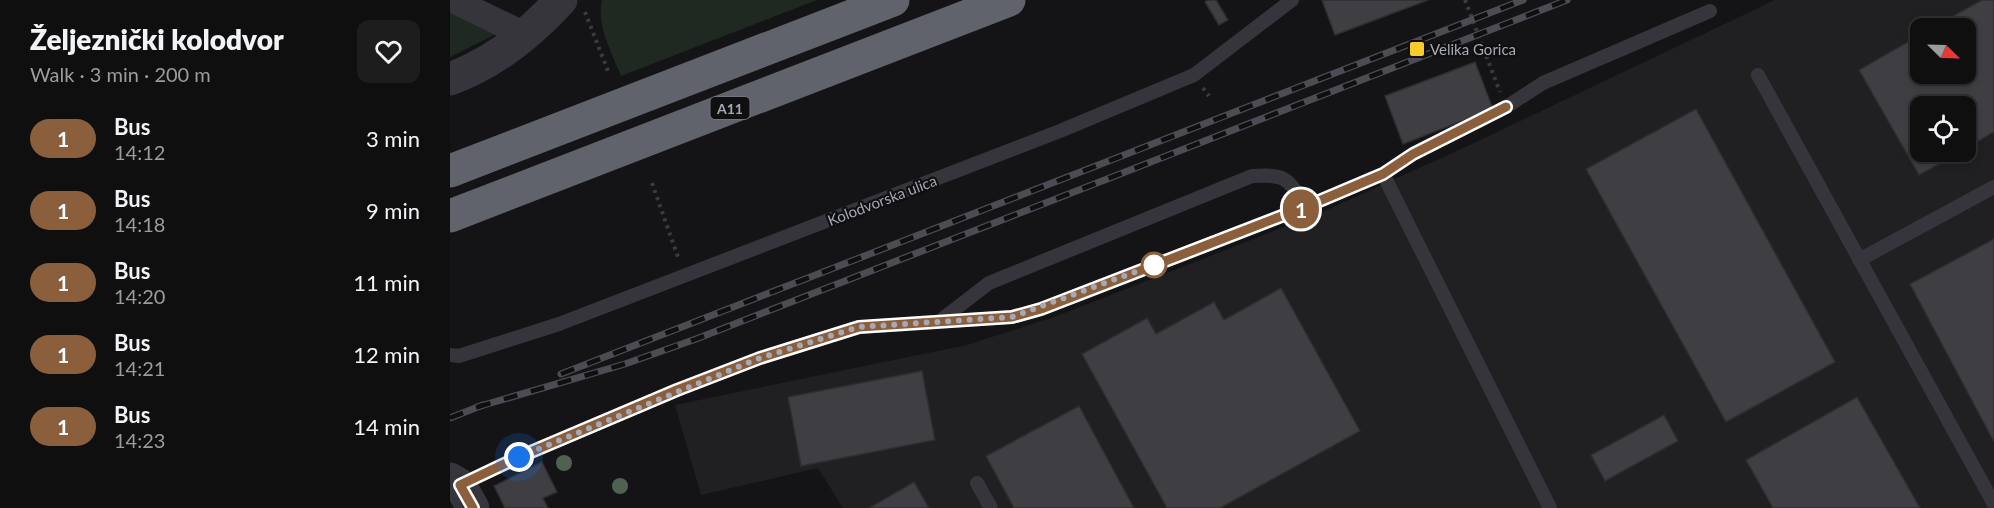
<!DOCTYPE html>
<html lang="en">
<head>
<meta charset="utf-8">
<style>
  body { margin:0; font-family:Lato,sans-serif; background:#1d1d1e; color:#f1f3f6; height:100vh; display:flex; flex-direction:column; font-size:22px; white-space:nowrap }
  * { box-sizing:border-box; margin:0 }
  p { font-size:20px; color:#9b9c9f }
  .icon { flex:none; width:33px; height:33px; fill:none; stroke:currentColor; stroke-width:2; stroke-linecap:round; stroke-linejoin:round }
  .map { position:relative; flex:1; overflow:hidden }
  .sheet { display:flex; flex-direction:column; background:#0f0f10; width:450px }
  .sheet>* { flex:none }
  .badge { padding:0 12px; border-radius:20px; font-size:21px; line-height:39px }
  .needle { width:39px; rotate:113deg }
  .tools { position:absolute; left:1460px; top:18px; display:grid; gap:12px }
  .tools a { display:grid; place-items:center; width:66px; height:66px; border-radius:12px; background:#0f0f10; box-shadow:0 3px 9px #0003,0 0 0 2px #2f2f30; font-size:30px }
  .you { position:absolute; width:30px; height:30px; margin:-15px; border:4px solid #fff; border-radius:50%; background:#1a73e8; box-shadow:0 0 0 9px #1a73e833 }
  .map>.badge { position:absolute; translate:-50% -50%; box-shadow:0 0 0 3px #fff }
  .round { display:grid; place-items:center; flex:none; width:63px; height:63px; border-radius:12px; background:#1d1d1e }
  .overview { display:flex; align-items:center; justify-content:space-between; height:102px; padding:0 30px }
  h1 { font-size:28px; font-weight:800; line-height:45px }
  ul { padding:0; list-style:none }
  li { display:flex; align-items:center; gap:18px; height:72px; padding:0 30px }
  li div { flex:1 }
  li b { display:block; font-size:22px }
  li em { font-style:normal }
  li .badge { min-width:66px; font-weight:700; text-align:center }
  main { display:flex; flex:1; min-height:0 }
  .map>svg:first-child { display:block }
  .built { fill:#202023; fill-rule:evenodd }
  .green { fill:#202822 }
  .building { fill:#3e3e43; stroke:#2e2e32; stroke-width:1.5 }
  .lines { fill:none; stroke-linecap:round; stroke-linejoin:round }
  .path { stroke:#3b3c42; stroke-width:4; stroke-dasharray:3 4.5; stroke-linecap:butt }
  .service { stroke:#35353b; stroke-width:14 }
  .minor { stroke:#35353b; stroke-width:26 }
  .tertiary { stroke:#35353b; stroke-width:33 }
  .motorway { stroke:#60626c; stroke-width:33 }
  .rail-casing { stroke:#4c4d54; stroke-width:7 }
  .rail { stroke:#0f0f10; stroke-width:4.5; stroke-dasharray:14; stroke-linecap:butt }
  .tree { fill:#4d6251 }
  .line-casing { stroke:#fff; stroke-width:14 }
  .line { stroke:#8b5e3c; stroke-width:9 }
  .walk { stroke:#a5a8b6; stroke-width:6; stroke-dasharray:0 10.8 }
  .poi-dot { fill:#f6cb2b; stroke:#0f0f10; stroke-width:2 }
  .stop-dot { fill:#fff; stroke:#8b5e3c; stroke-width:3 }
  .labels { text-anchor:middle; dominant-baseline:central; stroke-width:4.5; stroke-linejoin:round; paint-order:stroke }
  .shield { fill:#0f0f10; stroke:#787a84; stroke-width:1.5 }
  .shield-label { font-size:14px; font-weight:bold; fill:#a5a8b6 }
  .poi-label { font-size:15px; fill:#a5a8b6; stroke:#0f0f10; text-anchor:start }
  .street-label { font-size:15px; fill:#a5a8b6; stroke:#0f0f10 }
</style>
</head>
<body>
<main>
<section class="sheet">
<div class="overview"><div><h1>Željeznički kolodvor</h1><p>Walk · 3 min · 200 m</p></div><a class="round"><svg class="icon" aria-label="heart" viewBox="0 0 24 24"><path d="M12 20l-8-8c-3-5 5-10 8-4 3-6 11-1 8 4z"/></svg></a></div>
<ul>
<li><span class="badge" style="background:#8b5e3c;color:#fff">1</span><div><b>Bus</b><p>14:12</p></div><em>3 min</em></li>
<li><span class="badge" style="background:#8b5e3c;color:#fff">1</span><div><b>Bus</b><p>14:18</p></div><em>9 min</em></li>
<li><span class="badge" style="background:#8b5e3c;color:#fff">1</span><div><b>Bus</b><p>14:20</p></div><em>11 min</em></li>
<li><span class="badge" style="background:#8b5e3c;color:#fff">1</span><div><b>Bus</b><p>14:21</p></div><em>12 min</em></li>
<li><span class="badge" style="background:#8b5e3c;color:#fff">1</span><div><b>Bus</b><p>14:23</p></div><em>14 min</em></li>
</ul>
</section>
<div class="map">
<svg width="1544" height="508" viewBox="0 0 1544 508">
  <rect width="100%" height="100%" fill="#141416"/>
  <!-- built -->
  <path class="built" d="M1325,0H1544V508H393L368,468L251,495L225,405L517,345L607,316L870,213L1022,144ZM1470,28H1515V74H1470ZM1470,106H1515V152H1470Z"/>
  <!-- green -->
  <g class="green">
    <path d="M152,0H367L171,76C162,53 146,25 152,0Z"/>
    <path d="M0,12L46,34L0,57Z"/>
  </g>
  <!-- building -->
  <g class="building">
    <path d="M758,0H766L778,20L769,25L755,2Z"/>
    <path d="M872,0H978L885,35Z"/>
    <path d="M1532,0H1544V132L1515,149V106H1470V152H1511L1469,175L1409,70L1470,35V74H1515V28H1482Z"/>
    <path d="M1025,62L1043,109L953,144L935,96Z"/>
    <path d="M1246,109L1385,362L1276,422L1136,169Z"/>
    <path d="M1544,239V442L1460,284Z"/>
    <path d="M831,288L910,431L770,508H717L632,354L697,318L706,334L764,302L774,320Z"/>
    <path d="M472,371L485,440L351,466L338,397Z"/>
    <path d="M1407,397L1470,508H1323L1296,460Z"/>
    <path d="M629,406L684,508H564L536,456Z"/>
    <path d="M1214,415L1228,441L1155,481L1141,455Z"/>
    <path d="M92,462L107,492L93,498L98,508H55L44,486Z"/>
    <path d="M464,482L479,508H419Z"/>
  </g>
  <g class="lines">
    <!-- path -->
    <g class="path">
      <path d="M1015,0L1050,92"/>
      <path d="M135,12L158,71"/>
      <path d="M753,88L759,96"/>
      <path d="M202,183L229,260"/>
    </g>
    <!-- service -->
    <g class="service">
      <path d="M1308,75L1544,504"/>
      <path d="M933,174L1100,508"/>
      <path d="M1409,260L1544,187"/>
      <path d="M491,320L539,283L802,176C837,174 838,178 855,207"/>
      <path d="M0,355L9,356L109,324L610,131L744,75L842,0"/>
      <path d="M527,483L541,508"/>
      <path d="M10,485L69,457L227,390L310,358L409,327L562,317L591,309L855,207L933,174L963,154L1056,107L1093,83L1260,11"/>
    </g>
    <!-- minor -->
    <path class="minor" d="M3,0L77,36"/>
    <!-- tertiary -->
    <g class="tertiary">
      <path d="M0,79C44,63 80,34 111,0"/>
      <path d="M0,479L10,485L23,508"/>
    </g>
    <!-- motorway -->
    <g class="motorway">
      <path d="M0,171L443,0"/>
      <path d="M0,216L559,0"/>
    </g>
    <defs>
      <g id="rail">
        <path d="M111,374L1073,0"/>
        <path d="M27,407L175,364L246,339L1117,0"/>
        <path d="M0,418L33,405"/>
      </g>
    </defs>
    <!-- rail casing -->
    <use href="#rail" class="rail-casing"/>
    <!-- rail -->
    <use href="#rail" class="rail"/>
  </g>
  <!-- trees -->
  <g class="tree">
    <circle cx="114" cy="463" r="8"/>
    <circle cx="170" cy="486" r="8"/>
  </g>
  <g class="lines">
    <defs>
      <path id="line" d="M23,508L10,485L69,457L227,390L310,358L409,327L562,317L591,309L855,207L933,174L963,154L1056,107"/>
    </defs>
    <!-- line casing -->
    <use href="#line" class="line-casing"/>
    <!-- line -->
    <use href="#line" class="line"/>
    <!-- walk -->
    <path class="walk" d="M69,457L310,358L409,327L562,317L704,265"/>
  </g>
  <!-- markers -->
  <rect class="poi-dot" x="959" y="41" width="16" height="16" rx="3"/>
  <circle class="stop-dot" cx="704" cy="265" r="12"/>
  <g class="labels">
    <!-- shield labels -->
    <rect class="shield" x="260.5" y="97" width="39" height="22" rx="4.5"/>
    <g class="shield-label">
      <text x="280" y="108">A11</text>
    </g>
    <!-- poi labels -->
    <g class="poi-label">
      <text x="980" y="49">Velika Gorica</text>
    </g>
    <!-- street labels -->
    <g class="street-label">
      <text transform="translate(432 200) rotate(-21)">Kolodvorska ulica</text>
    </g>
  </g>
</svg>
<div class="tools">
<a><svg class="needle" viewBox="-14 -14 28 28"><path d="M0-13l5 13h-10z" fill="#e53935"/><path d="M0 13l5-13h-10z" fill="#9b9c9f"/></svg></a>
<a><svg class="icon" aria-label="locate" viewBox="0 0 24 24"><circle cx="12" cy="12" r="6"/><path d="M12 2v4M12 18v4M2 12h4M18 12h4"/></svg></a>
</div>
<div class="you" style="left:69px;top:457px"></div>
<b class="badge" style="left:851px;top:209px;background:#8b5e3c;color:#fff">1</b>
</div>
</main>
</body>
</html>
